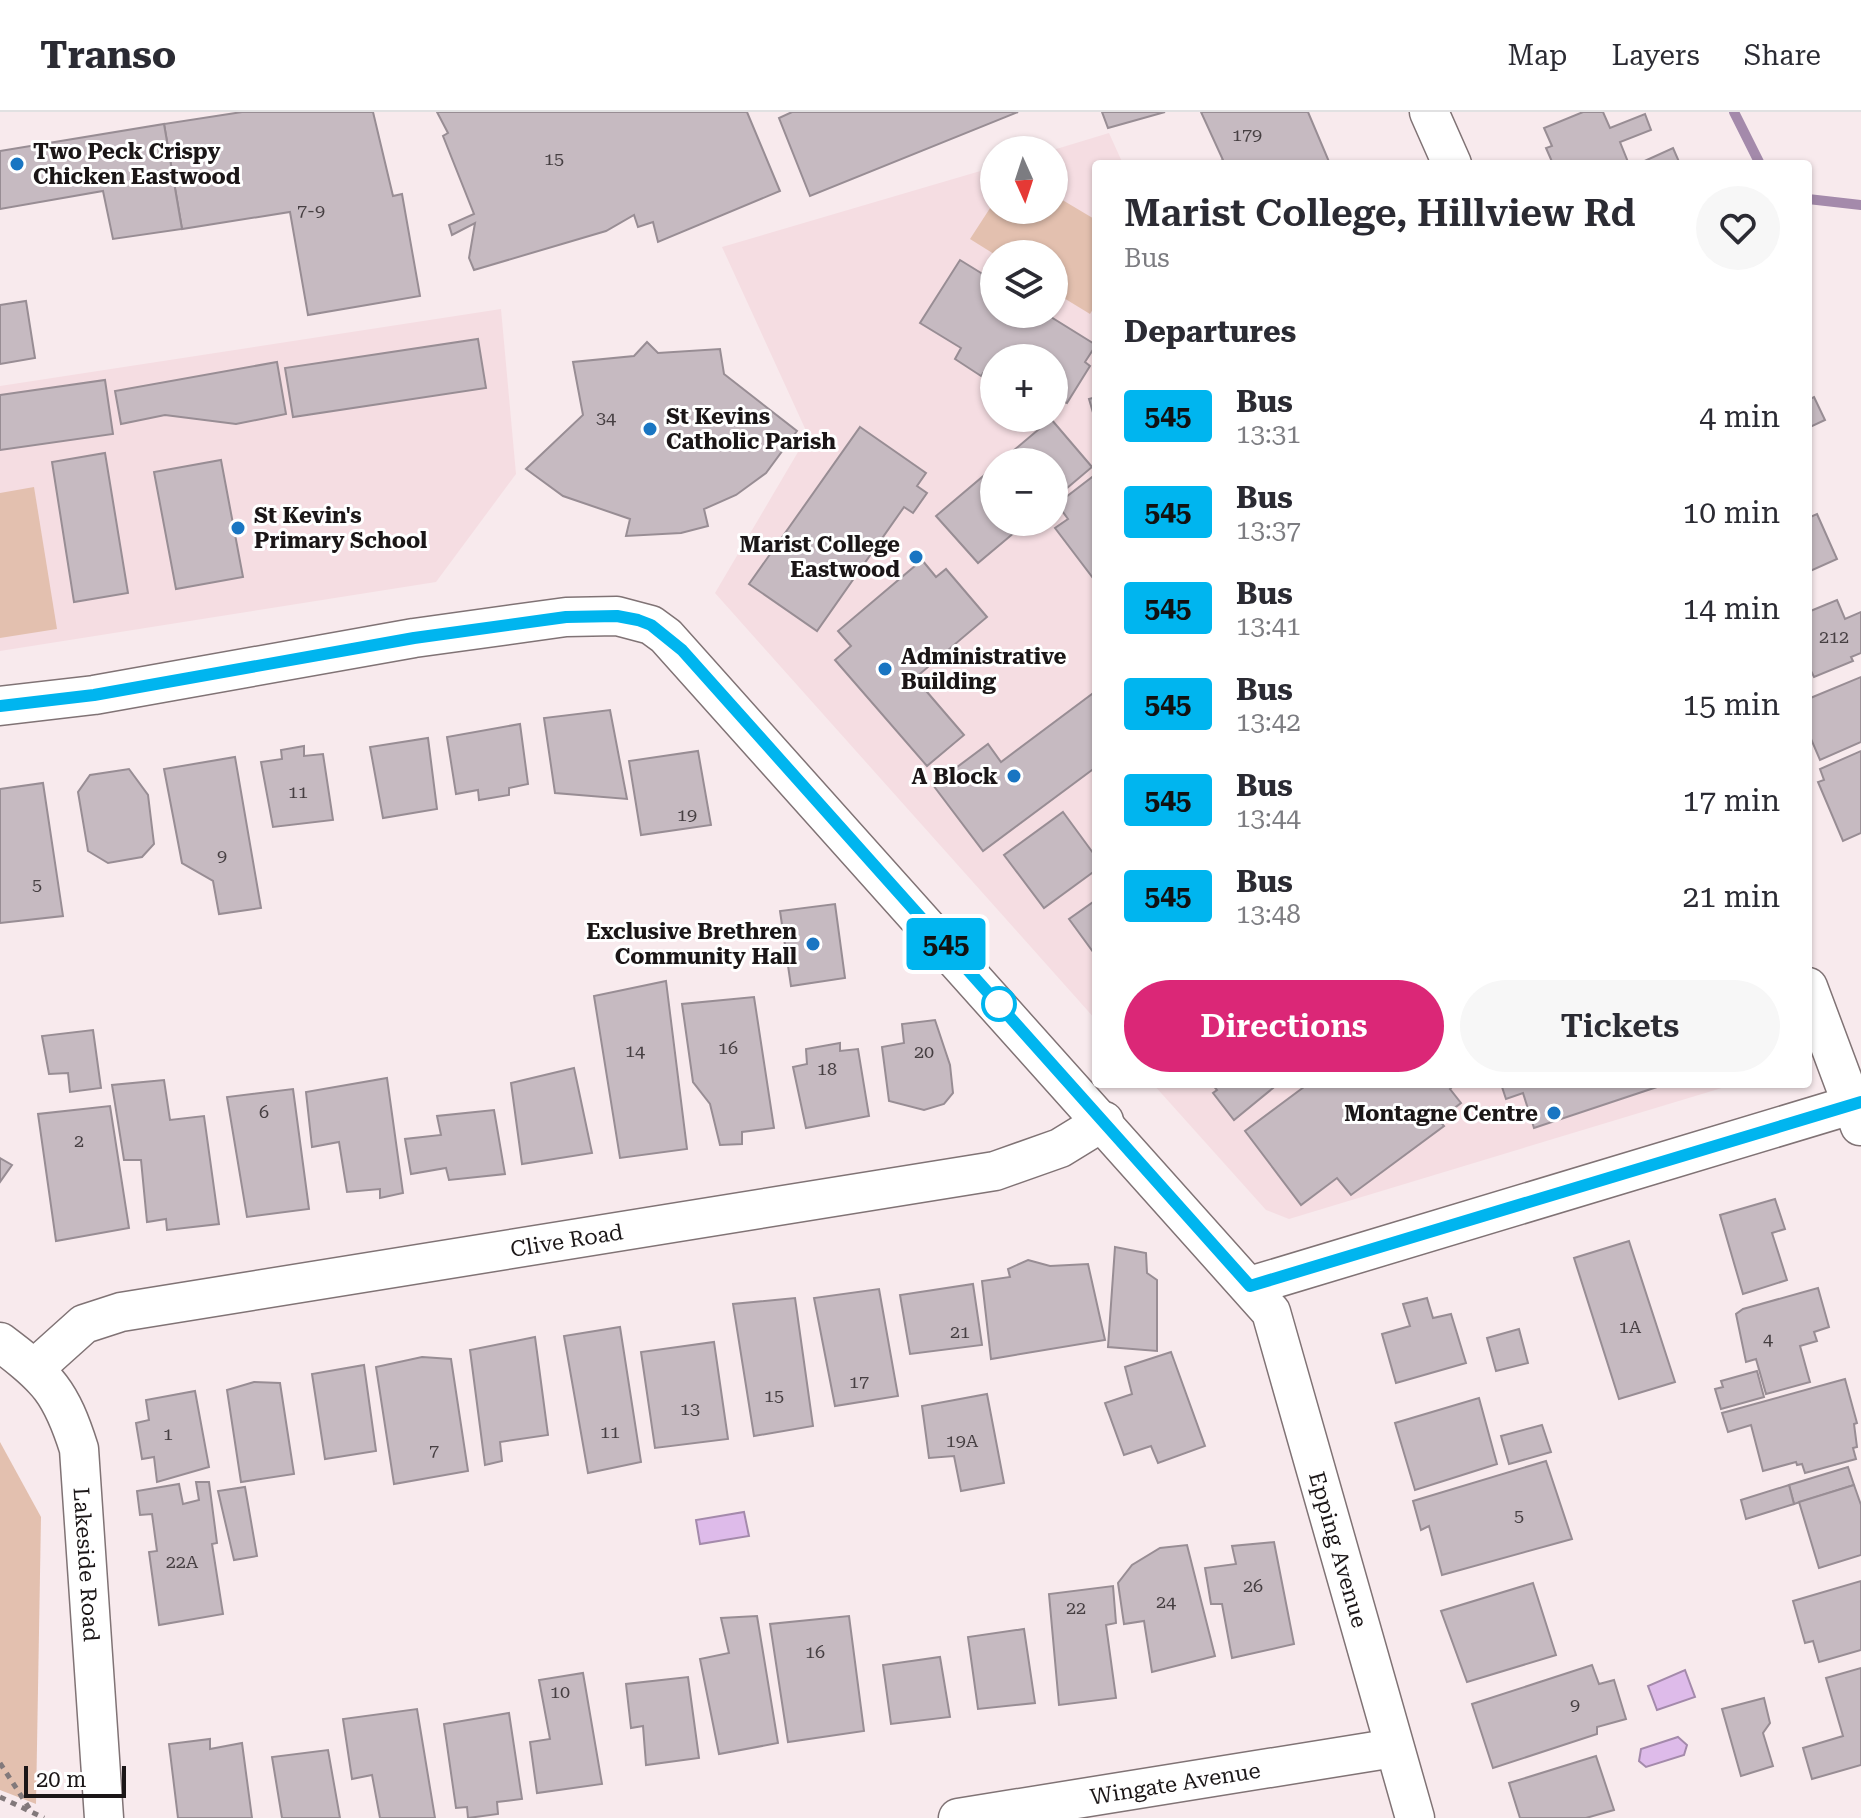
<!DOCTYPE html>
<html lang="en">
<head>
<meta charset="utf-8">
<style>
  body { margin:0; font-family:"Roboto Serif",serif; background:#f7f7f7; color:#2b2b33; height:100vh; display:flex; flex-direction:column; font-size:30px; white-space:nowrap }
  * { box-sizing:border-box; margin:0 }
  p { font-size:26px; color:#7c7c81 }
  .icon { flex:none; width:44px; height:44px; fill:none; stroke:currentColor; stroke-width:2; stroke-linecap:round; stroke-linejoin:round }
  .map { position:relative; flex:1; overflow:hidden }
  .drawer { position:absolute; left:1092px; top:48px; width:720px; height:928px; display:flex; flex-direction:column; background:#fff; border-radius:8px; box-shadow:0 2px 6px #0004 }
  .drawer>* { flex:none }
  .badge { padding:0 16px; border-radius:6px; font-size:28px; line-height:52px }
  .needle { width:52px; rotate:177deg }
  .buttons { position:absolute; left:980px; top:24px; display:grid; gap:16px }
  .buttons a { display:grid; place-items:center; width:88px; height:88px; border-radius:50%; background:#fff; box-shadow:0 2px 6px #0004; font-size:40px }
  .scale { position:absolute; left:24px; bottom:20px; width:102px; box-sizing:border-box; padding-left:8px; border:4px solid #1b1617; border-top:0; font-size:22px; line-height:28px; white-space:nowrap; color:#1b1617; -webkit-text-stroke:6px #fff; paint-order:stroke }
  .map>.badge { position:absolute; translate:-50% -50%; box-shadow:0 0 0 4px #fff }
  h2 { padding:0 32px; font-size:30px; line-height:72px }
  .round { display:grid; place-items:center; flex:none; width:84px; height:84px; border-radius:42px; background:#f7f7f7 }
  .summary { display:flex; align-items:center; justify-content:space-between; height:136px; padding:0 32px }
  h1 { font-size:38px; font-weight:600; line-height:60px }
  .primary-button { display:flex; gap:16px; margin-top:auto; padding:16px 32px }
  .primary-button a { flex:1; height:92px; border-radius:48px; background:#db2777; color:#fff; font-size:32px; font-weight:600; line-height:92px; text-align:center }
  .primary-button a+a { background:#f7f7f7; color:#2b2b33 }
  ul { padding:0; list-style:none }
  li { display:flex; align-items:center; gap:24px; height:96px; padding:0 32px }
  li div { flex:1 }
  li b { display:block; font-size:30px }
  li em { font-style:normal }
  li .badge { min-width:88px; font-weight:700; text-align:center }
  header { display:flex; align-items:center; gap:48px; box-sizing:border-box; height:112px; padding:0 40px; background:#fff; border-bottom:2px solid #e1e1e2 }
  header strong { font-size:38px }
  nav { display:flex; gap:44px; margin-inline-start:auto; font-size:28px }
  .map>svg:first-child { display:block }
  .built { fill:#f5dde2; fill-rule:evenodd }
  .green { fill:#e3c0af }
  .water { fill:#debbea; stroke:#a48aab; stroke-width:2 }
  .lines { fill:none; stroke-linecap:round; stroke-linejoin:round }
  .stream { stroke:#a48aab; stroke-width:10 }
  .building { fill:#c6bac1; stroke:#988d94; stroke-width:2 }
  .minor-casing { stroke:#807375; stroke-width:41 }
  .path { stroke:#82797b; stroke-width:5; stroke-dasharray:6 6; stroke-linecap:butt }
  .minor { stroke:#fff; stroke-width:38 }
  .line-casing { stroke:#fff; stroke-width:18 }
  .line { stroke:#00b5ef; stroke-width:12 }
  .poi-dot { fill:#1975c2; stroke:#fff; stroke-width:3 }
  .stop-dot { fill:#fff; stroke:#00b5ef; stroke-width:4 }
  .labels { text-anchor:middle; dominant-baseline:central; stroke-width:6; stroke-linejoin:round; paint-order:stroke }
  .number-label { font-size:18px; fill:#463f42 }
  .poi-label { font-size:22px; font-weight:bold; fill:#1b1617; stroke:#fff; text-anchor:start }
  .street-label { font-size:22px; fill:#1b1617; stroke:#fff }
</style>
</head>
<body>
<header>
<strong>Transo</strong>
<nav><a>Map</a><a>Layers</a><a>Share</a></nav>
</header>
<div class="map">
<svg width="1861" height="1706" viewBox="0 0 1861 1706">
  <rect width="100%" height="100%" fill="#f8eaed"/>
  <!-- built -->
  <g class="built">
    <path d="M1109,21L1123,52H1096V908L715,481L808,323L722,135L994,55V98H1054L1053,38ZM994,142H1054V202H994ZM994,246H1054V306H994ZM994,350H1054V410H994Z"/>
    <path d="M501,197L516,362L436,470L0,539V274Z"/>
    <path d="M1153,972H1735L1289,1107L1266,1098Z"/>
  </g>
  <!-- green -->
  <g class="green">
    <path d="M1054,83L1096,108V192L1090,202L1054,180V142H994L970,127L994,90V98H1054Z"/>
    <path d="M34,375L57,517L0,526V381Z"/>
    <path d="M0,1330L41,1405L36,1692L0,1678Z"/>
  </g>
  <!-- water -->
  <g class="water">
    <path d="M744,1400L749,1424L700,1432L696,1408Z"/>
    <path d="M1685,1558L1695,1585L1657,1598L1648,1574Z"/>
    <path d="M1678,1625L1687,1633L1684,1643L1646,1655L1639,1649L1641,1637Z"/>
  </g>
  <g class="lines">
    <!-- stream -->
    <g class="stream">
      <path d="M1734,0L1760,52"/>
      <path d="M1808,87L1861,93"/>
    </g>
  </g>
  <!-- building -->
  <g class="building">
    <path d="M242,0H373L393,84L402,82L420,184L308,203L290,100L182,117L164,12Z"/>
    <path d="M437,0H747L780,79L658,130L653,110L638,115L634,103L606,119L474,158L469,146L475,111L452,123L449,113L474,102L443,24L448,21Z"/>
    <path d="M792,0H1018L810,84L779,6Z"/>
    <path d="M1102,0H1165L1108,16Z"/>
    <path d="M1201,0H1308L1330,52H1214L1223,48Z"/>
    <path d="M1583,0H1603L1610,16L1645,2L1651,18L1620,30L1628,50L1624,52H1553L1546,36L1552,34L1544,16Z"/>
    <path d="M164,12L182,117L113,127L103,79L0,97V39Z"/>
    <path d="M1673,36L1680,52H1638Z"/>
    <path d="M960,148L994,169V202H1046L1096,233L1085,250L1090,254L1067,291L1062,289L1059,295L1054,291V246H994V258L988,254L981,264L955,247L961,236L920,211Z"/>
    <path d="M26,189L35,246L0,252V193Z"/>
    <path d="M478,227L486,276L293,305L285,256Z"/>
    <path d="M647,230L658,241L720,237L724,262L797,319L766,361L736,383L704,397L708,414L681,421L626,424L630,407L563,384L526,357L583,303L573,250L634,244Z"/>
    <path d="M277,250L286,302L236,312L165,303L121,312L115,279Z"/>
    <path d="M105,268L113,322L0,338V283Z"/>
    <path d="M1096,285V311L1089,287Z"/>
    <path d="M1814,285L1825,308L1808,316V288Z"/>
    <path d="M1051,307L1092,355L1054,387V350H1000Z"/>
    <path d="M860,315L926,361L917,374L927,381L913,401L904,395L817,519L749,472Z"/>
    <path d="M105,341L128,481L74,490L52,350Z"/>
    <path d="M221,348L243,465L176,477L154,360Z"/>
    <path d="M994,355V410H1027L978,451L936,404Z"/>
    <path d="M1096,362V470L1055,416L1068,407L1057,392Z"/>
    <path d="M1817,402L1837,447L1808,460V406Z"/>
    <path d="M922,448L936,465L946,457L987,505L915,566L964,623L927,654L835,548L851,534L838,519Z"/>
    <path d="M1837,488L1845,507L1861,500V541L1851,545L1853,549L1814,565L1808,553V500Z"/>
    <path d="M1861,565V630L1820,648L1808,620V587Z"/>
    <path d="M1096,579V655L983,739L933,673L988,632L1001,650Z"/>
    <path d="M610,598L627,687L555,681L544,606Z"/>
    <path d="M520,612L528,672L509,676V683L479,688L478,678L456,682L447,625Z"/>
    <path d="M428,626L437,697L383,706L370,635Z"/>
    <path d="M304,634V644L323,642L333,708L273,715L261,650L282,647L281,638Z"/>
    <path d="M698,639L711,713L641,723L629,649Z"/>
    <path d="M1861,639V721L1843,729L1818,670L1824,668L1820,657Z"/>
    <path d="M235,645L261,796L219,802L213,769L182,751L164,657Z"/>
    <path d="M129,657L148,683L154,732L142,745L108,751L88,739L78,680L90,663Z"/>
    <path d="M43,671L63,804L0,811V677Z"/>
    <path d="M1063,700L1096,745V758L1044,796L1004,743Z"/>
    <path d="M1096,788V844L1069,807Z"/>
    <path d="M835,792L845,866L791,874L780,799Z"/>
    <path d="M666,869L687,1037L620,1046L594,884Z"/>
    <path d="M754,885L774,1016L742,1020V1032L720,1033L710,992L693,970L682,892Z"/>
    <path d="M935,908L950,953L953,981L944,992L924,998L889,989L882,935L904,931L902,912Z"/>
    <path d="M93,918L101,976L70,980L68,961L49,962L42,924Z"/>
    <path d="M840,931V939L858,937L869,1004L806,1016L793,955L807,952L806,937Z"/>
    <path d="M574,956L592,1041L522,1052L511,971Z"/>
    <path d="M387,966L403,1081L380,1086V1077L347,1080L339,1030L312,1035L306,980Z"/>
    <path d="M164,968L170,1008L204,1004L219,1112L167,1118L166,1107L147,1110L141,1048H124L112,973Z"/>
    <path d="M1212,972H1278L1234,1008L1213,981L1217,978Z"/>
    <path d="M1308,972H1455L1450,977L1461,991L1439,1008L1444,1014L1351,1083L1337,1066L1301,1093L1245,1019Z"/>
    <path d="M1501,972H1666L1534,1016L1523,981L1506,987Z"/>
    <path d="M293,977L309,1097L247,1105L227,985Z"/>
    <path d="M110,994L129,1116L56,1129L38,1002Z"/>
    <path d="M494,998L505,1062L449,1068L446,1056L411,1062L405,1027L441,1023L437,1004Z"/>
    <path d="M0,1046L12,1053L0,1070Z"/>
    <path d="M1775,1087L1785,1117L1772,1121L1787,1168L1743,1182L1720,1103Z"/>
    <path d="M1629,1129L1675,1270L1619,1287L1574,1146Z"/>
    <path d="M1115,1135L1146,1141L1147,1161L1157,1168V1239L1108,1235Z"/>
    <path d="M1028,1148L1050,1154L1088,1152L1105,1228L991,1247L982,1169L1010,1165L1008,1157Z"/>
    <path d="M973,1172L982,1233L910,1242L900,1183Z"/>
    <path d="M1818,1176L1829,1215L1814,1220L1817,1229L1800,1234L1810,1270L1766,1282L1756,1247L1746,1250L1736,1202L1743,1197Z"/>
    <path d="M879,1177L898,1284L835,1294L814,1186Z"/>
    <path d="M795,1186L813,1314L754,1324L733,1192Z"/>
    <path d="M1427,1186L1433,1206L1451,1202L1466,1251L1396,1271L1382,1222L1410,1214L1403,1192Z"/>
    <path d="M620,1215L641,1350L588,1361L564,1224Z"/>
    <path d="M1519,1217L1528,1251L1496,1259L1487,1226Z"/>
    <path d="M535,1225L548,1323L500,1330L502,1349L485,1353L470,1238Z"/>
    <path d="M714,1230L728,1327L655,1336L641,1240Z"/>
    <path d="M1171,1240L1205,1334L1158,1351L1151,1334L1124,1343L1105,1291L1132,1282L1125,1255Z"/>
    <path d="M422,1245L451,1247L468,1359L394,1372L376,1255Z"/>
    <path d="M364,1253L376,1339L325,1347L312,1262Z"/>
    <path d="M1757,1259L1764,1285L1721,1297L1715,1277L1723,1275L1721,1269Z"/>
    <path d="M1845,1267L1857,1311L1854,1312L1857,1335L1853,1336L1856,1347L1805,1361L1802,1352L1797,1353L1796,1350L1763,1359L1751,1313L1728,1320L1722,1301Z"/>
    <path d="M254,1270L280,1271L294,1362L241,1370L227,1278Z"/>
    <path d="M195,1279L209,1355L157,1370L154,1345L142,1347L136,1311L149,1308L146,1288Z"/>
    <path d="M987,1282L1004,1371L961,1379L954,1344L929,1346L922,1294Z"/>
    <path d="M1479,1286L1497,1352L1415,1378L1395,1311Z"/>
    <path d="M1542,1313L1551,1340L1509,1352L1501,1324Z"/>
    <path d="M1546,1349L1572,1427L1442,1463L1429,1414L1421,1418L1413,1389Z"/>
    <path d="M1848,1355L1854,1373L1794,1392L1789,1373Z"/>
    <path d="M196,1370H209L217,1431L212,1432L223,1502L159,1513L149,1440L157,1439L152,1402L140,1403L137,1379L179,1372L183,1392L199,1388Z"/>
    <path d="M1789,1373L1794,1392L1746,1407L1741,1388Z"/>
    <path d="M1854,1373L1861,1393V1443L1819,1456L1799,1390Z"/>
    <path d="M245,1375L257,1444L234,1448L218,1379Z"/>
    <path d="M1274,1430L1294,1532L1232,1546L1222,1492H1211L1205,1456L1236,1452L1232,1434Z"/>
    <path d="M1187,1433L1215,1544L1152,1560L1144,1509L1124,1512L1118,1471L1132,1453L1160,1436Z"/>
    <path d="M1861,1469V1538L1819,1550L1813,1529L1805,1531L1793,1489Z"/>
    <path d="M1533,1471L1556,1543L1467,1570L1441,1499Z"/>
    <path d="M1113,1474L1116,1511L1106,1513L1116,1586L1059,1593L1049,1482Z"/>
    <path d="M757,1504L778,1631L719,1642L700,1547L729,1541L721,1506Z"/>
    <path d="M849,1504L864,1619L788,1630L770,1512Z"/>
    <path d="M1024,1517L1035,1591L978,1597L968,1525Z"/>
    <path d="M940,1545L950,1605L891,1612L883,1553Z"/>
    <path d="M1592,1553L1599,1572L1614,1568L1626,1607L1597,1615V1622L1493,1656L1472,1592Z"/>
    <path d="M1861,1556V1653L1812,1667L1803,1636L1843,1624L1826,1566Z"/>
    <path d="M583,1561L602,1672L537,1681L530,1630L550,1627L539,1568Z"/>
    <path d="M688,1565L699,1646L646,1653L643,1614L631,1616L626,1572Z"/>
    <path d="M1764,1586L1770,1611L1763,1621L1773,1654L1741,1664L1722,1597Z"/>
    <path d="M417,1597L435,1706H380L372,1663L352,1667L343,1607Z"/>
    <path d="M509,1601L522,1687L497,1690L498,1702L468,1706L467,1695L456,1696L444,1612Z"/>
    <path d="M210,1627V1637L242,1631L252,1706H178L169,1632Z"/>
    <path d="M328,1638L340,1706H282L272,1645Z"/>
    <path d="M1596,1644L1614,1698L1586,1706H1520L1509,1671Z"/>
  </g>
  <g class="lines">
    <defs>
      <g id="minor">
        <path d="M1429,0L1452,52"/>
        <path id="s1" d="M0,594L94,583L414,526L566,505L617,504L651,513L666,524L1271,1200L1415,1706"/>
        <path d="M1808,875L1860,1014"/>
        <path d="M1250,1174L1861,990"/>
        <path id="s2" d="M0,1230C48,1266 61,1280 79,1337L104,1706"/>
        <path id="s3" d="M35,1256L84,1212L121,1200L995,1059L1060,1036L1104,1009"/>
        <path id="s4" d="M958,1706L1394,1636"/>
      </g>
    </defs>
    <!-- minor casing -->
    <use href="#minor" class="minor-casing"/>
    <!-- path -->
    <g class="path">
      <path d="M0,1651L31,1699"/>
      <path d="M0,1685L44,1706"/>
    </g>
    <!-- minor -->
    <use href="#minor" class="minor"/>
  </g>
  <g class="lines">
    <defs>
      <path id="line" d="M0,594L94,583L414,526L566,505L617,504L638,508L651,513L682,538L1250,1174L1861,990"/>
    </defs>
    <!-- line casing -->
    <use href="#line" class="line-casing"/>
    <!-- line -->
    <use href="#line" class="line"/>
  </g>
  <!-- markers -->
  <g class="poi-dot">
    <circle cx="17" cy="52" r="8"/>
    <circle cx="650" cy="317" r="8"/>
    <circle cx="238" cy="416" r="8"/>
    <circle cx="916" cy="445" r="8"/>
    <circle cx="885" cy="557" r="8"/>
    <circle cx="1014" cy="664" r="8"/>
    <circle cx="813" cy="832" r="8"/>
    <circle cx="1554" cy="1001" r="8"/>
  </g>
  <circle class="stop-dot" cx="999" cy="892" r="16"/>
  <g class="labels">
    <!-- number labels -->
    <g class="number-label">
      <text x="1247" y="22">179</text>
      <text x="554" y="46">15</text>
      <text x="311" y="98">7-9</text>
      <text x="606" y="305">34</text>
      <text x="1834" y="524">212</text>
      <text x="298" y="679">11</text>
      <text x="687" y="702">19</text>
      <text x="222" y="743">9</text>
      <text x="37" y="772">5</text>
      <text x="728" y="935">16</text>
      <text x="635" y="938">14</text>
      <text x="924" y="939">20</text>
      <text x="827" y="956">18</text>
      <text x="264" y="999">6</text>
      <text x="79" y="1028">2</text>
      <text x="1630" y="1214">1A</text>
      <text x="960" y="1219">21</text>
      <text x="1768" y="1226">4</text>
      <text x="859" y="1269">17</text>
      <text x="774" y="1283">15</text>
      <text x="690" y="1296">13</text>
      <text x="610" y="1319">11</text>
      <text x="168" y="1321">1</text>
      <text x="962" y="1328">19A</text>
      <text x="434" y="1338">7</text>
      <text x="1519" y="1403">5</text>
      <text x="182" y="1449">22A</text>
      <text x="1253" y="1473">26</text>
      <text x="1166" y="1489">24</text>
      <text x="1076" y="1495">22</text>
      <text x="815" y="1539">16</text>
      <text x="560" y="1579">10</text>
      <text x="1575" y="1592">9</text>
    </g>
    <!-- poi labels -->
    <g class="poi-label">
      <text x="33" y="39">Two Peck Crispy<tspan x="33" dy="25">Chicken Eastwood</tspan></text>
      <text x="666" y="304">St Kevins<tspan x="666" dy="25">Catholic Parish</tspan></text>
      <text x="254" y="403">St Kevin's<tspan x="254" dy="25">Primary School</tspan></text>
      <text x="900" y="432" text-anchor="end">Marist College<tspan x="900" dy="25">Eastwood</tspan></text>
      <text x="901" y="544">Administrative<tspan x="901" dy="25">Building</tspan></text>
      <text x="998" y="664" text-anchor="end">A Block</text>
      <text x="797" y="819" text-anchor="end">Exclusive Brethren<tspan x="797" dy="25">Community Hall</tspan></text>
      <text x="1538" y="1001" text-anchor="end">Montagne Centre</text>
    </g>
    <!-- street labels -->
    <g class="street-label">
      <text stroke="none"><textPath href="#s3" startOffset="556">Clive Road</textPath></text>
      <text stroke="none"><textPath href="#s1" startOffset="1832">Epping Avenue</textPath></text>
      <text stroke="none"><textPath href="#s2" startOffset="252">Lakeside Road</textPath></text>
      <text stroke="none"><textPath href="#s4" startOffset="220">Wingate Avenue</textPath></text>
    </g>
  </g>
</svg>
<div class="buttons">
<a><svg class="needle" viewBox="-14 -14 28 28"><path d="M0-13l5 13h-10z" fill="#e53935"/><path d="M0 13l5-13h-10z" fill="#7c7c81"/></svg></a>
<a><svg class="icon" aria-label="layers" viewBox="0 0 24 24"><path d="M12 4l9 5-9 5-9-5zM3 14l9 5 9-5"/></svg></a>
<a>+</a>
<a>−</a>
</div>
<div class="scale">20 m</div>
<b class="badge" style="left:946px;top:832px;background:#00b5ef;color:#111">545</b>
<section class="drawer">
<div class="summary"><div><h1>Marist College, Hillview Rd</h1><p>Bus</p></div><a class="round"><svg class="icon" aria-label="heart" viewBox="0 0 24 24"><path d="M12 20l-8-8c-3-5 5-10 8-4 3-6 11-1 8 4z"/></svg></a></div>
<h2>Departures</h2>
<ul>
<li><span class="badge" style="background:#00b5ef;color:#111">545</span><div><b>Bus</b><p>13:31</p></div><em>4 min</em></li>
<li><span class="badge" style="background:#00b5ef;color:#111">545</span><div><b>Bus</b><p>13:37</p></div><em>10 min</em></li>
<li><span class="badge" style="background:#00b5ef;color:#111">545</span><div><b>Bus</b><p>13:41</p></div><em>14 min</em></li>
<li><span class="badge" style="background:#00b5ef;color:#111">545</span><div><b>Bus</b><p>13:42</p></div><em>15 min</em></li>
<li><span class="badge" style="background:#00b5ef;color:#111">545</span><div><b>Bus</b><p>13:44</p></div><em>17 min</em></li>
<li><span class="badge" style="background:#00b5ef;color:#111">545</span><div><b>Bus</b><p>13:48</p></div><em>21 min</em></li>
</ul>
<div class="primary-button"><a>Directions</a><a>Tickets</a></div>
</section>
</div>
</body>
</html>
